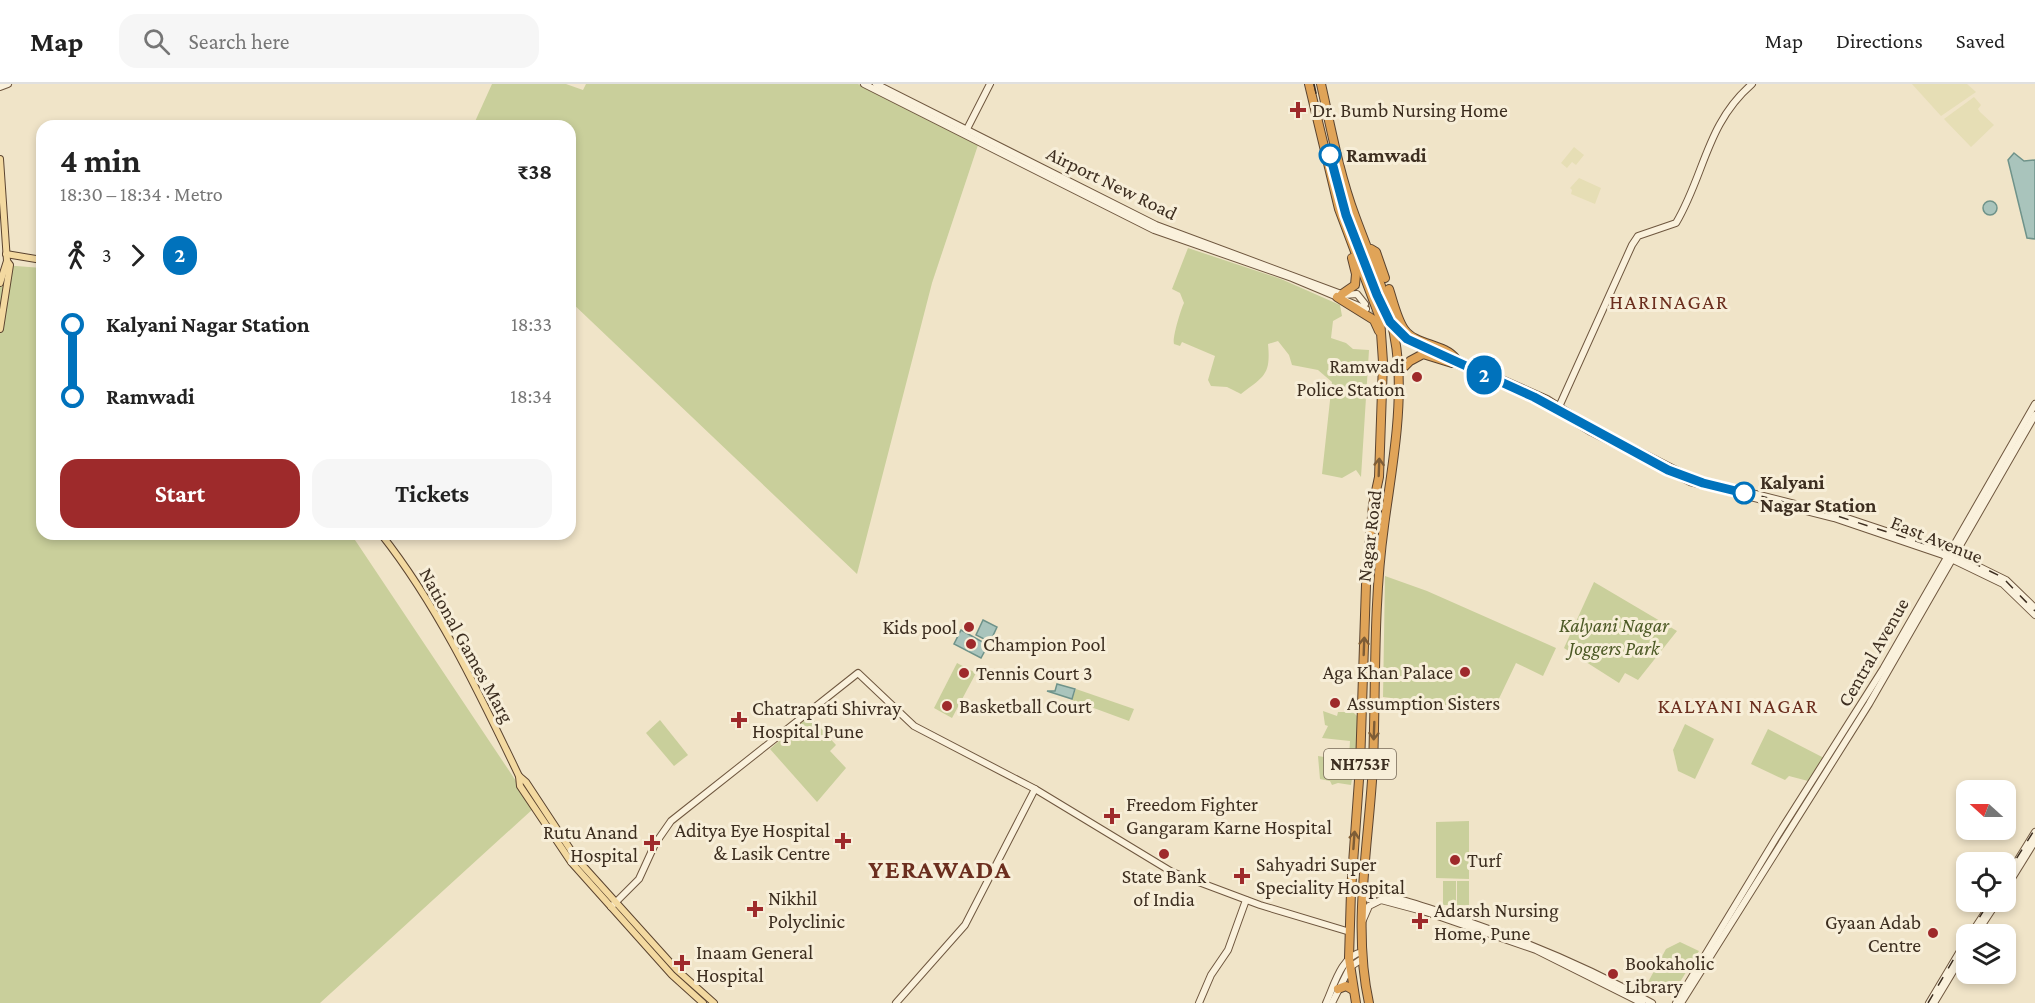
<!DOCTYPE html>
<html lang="en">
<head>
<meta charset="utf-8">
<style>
  body { margin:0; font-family:"Crimson Pro",serif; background:#f6f6f6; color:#222; height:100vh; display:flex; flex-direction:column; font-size:22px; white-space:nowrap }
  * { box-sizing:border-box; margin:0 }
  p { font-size:20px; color:#767676 }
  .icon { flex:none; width:33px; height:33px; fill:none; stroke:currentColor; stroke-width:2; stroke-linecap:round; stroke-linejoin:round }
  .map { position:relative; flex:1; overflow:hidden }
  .side { position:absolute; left:36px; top:36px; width:540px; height:420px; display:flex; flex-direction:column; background:#fff; border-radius:18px; box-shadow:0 3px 9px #0003 }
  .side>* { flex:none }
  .badge { padding:0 12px; border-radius:20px; font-size:21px; line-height:39px }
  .needle { width:39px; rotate:291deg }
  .fabs { position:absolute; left:1956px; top:696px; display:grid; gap:12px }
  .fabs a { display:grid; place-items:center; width:60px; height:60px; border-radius:12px; background:#fff; box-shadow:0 3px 9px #0003; font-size:30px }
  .map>.badge { position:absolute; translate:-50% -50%; box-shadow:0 0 0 3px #fff }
  .legs { display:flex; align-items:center; gap:9px; height:66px; padding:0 24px; font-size:20px }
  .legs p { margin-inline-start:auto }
  .overview { display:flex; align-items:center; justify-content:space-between; height:102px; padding:0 24px }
  h1 { font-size:33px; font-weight:700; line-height:45px }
  .action { display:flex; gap:12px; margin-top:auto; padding:12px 24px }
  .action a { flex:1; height:69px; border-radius:18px; background:#9e2a2b; color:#fff; font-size:24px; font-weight:700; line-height:69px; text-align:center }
  .action a+a { background:#f6f6f6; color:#222 }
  ul { padding:0 24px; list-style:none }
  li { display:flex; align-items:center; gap:21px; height:72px; font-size:22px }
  li i { display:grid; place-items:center; width:9px; height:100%; margin:0 8px; background:currentColor }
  li i::after { content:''; width:15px; height:15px; margin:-8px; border:4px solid; border-radius:50%; background:#fff }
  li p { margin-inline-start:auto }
  li:first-child i { background:linear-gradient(#0000 50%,currentColor 0) }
  li:last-child i { background:linear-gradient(currentColor 50%,#0000 0) }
  header { display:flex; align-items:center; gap:36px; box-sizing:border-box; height:84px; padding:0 30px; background:#fff; border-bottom:2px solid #e0e0e0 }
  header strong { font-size:28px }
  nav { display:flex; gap:33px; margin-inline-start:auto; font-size:21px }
  .search { width:420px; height:54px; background:#f6f6f6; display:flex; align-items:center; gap:15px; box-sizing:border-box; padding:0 21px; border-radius:18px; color:#767676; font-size:22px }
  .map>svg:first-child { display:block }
  .farmland { fill:#e6deb5 }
  .green { fill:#c9cf9b }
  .water { fill:#a9c4bc; stroke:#6f938a; stroke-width:1.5 }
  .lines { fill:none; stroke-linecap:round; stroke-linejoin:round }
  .secondary-tunnel { stroke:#ccc0a6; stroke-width:6; stroke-dasharray:6 3; stroke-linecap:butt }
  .secondary-casing { stroke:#6f573f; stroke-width:8 }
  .primary-casing { stroke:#5b4430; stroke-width:8 }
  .highway-casing { stroke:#5b4430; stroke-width:10 }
  .secondary { stroke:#faf1dc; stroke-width:6 }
  .primary { stroke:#f3d9a0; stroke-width:6 }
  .highway { stroke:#e0a458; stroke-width:8 }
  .rail { stroke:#3d2e20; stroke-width:1.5; stroke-dasharray:10 10; stroke-linecap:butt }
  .oneway { stroke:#7e5d36 }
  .line-1-casing { stroke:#fff; stroke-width:14 }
  .line-1 { stroke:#0072bc; stroke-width:9 }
  .poi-dot { fill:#9e2a2b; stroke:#f7eed8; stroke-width:2 }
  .stop-1-dot { fill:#fff; stroke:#0072bc; stroke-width:3 }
  .labels { text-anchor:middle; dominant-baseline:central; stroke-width:6; stroke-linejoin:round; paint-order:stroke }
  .shield { fill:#f7eed8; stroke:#756857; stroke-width:1.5 }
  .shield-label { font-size:18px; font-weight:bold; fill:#3d2e20 }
  .poi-label { font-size:20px; fill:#3d2e20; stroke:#f7eed8; text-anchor:start }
  .stop-label { font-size:20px; font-weight:bold; fill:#3d2e20; stroke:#f7eed8; text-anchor:start }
  .street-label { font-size:20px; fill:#3d2e20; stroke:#f7eed8 }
  .park-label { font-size:20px; font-style:italic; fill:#4d5a26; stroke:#f7eed8 }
  .neighbourhood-label { font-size:21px; letter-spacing:1.5px; fill:#6b2e1e; stroke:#f7eed8 }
  .district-label { font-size:26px; font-weight:bold; letter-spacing:1.5px; fill:#6b2e1e; stroke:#f7eed8 }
</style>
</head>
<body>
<header>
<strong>Map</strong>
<div class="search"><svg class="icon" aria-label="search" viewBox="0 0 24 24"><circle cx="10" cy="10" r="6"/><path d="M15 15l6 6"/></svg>Search here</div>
<nav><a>Map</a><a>Directions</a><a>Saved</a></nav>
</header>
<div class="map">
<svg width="2035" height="919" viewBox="0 0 2035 919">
  <rect width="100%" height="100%" fill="#f0e4c8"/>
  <!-- farmland -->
  <g class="farmland">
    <path d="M1912,0H1967L1976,8L1941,32Z"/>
    <path d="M1974,13L1981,21L1978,25L1980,28L1994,41L1971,63L1944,35Z"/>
    <path d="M1574,63L1584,71L1576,81L1572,78L1567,84L1561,79Z"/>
    <path d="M1579,94L1601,104L1595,120L1571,110L1572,106L1570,104Z"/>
  </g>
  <!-- green -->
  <g class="green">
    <path d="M492,0H566L583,6L586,0H858L978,61L932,199L857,490L570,217V42H473Z"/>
    <path d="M1188,164L1281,195L1340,221L1342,232L1333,237L1331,254L1346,259L1353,265L1369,266L1361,393L1356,386L1342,394L1322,390L1332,298L1318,286L1292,281L1289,271L1278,257L1268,260C1271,291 1264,292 1241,310L1227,303L1211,302L1208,296L1215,272L1182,258L1180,262L1174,260C1172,254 1181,225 1184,219L1180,209L1172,205Z"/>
    <path d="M3,181L42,184V450H351L534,724L320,919H0V193Z"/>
    <path d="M1385,492L1427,507L1556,564L1543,592L1516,579L1493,627L1383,613Z"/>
    <path d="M1594,498L1677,547L1638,596L1625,589L1619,599L1564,564Z"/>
    <path d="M957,579L976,589L952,634L934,624Z"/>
    <path d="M1076,605L1134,625L1129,637L1072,616Z"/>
    <path d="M1323,627L1337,632L1338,628H1353L1359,634L1355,675L1349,673L1350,657L1322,654L1328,642L1325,641Z"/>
    <path d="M809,631L836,661L830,667L846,684L817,718L770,665Z"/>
    <path d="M660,636L688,671L674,682L646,649Z"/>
    <path d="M1685,640L1714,655L1695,695L1678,687L1673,666Z"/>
    <path d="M1768,645L1824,674L1808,697L1789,692L1785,696L1751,680Z"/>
    <path d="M1318,672L1355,678L1351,701L1338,699L1332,701L1330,697L1320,695Z"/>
    <path d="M1469,737V795L1436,794V738Z"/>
    <rect x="1443" y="797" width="13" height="24"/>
    <rect x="1457" y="797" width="12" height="24"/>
    <path d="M1680,858L1699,867L1672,911L1647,900L1666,865Z"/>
  </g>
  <!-- water -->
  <g class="water">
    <path d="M2014,69L2024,77L2035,76V155L2027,154L2008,76Z"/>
    <circle cx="1990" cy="124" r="7"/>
    <path d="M983,536L997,543L990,558L976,551Z"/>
    <path d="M961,546L988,561L981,574L954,560Z"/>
    <path d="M1057,600L1075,605L1072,615L1047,607H1055Z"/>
  </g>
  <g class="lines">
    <!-- secondary-tunnel -->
    <path class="secondary-tunnel" d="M1365,220L1405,249"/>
    <defs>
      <g id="secondary">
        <path d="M864,0L1154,146L1292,194L1366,225"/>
        <path d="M876,0L1156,141L1344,211L1357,210L1365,220"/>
        <path d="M0,3L8,0"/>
        <path d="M966,47L990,0"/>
        <path d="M1403,252L1440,273"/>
        <path d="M1454,274L1547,315L1588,341L1692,394L1835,430L1949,468L2006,496L2035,524"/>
        <path d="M1449,277L1545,320L1591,348L1690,398L1834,434L1943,471L2003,500L2035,531"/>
        <path d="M1558,325L1632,161L1638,152L1676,139C1705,90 1706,40 1752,0"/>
        <path d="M2006,795L2035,748"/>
        <path d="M2006,804L2035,757"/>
        <path d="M1351,807C1388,809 1423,822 1458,834C1525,857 1590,884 1652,919"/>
        <path d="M611,823L639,795L655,760L671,737L858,589L914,642L1035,705L1172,788L1260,821L1350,848"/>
        <path d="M1363,836L1369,822L1381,816L1426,828L1536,866L1642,919"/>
        <path d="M1971,850L1992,818"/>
        <path d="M1976,850L1997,818"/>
        <path d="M896,919L965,841L1035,705"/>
        <path d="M1199,919L1211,891L1228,866L1246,816"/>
        <path d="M1326,919C1334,902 1341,872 1362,868"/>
        <path d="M1332,919L1350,883L1362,875"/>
        <path d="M1676,919L1776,754L1883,585L2035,320"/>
        <path d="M1681,919L1869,620L2035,331"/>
        <path d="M1929,919L1966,857"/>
        <path d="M1934,919L1966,866"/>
      </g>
      <g id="primary">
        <path d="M0,75L7,177L10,181L0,245"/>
        <path d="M6,170L42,176"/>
        <path d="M0,199L7,177"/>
        <path d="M381,450C438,522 479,609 519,692L520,702L571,778L672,891L703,919"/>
        <path d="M519,692L526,698L576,774L677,886L714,919"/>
      </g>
      <g id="highway">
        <path d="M1309,0L1339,125L1380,234L1383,278L1379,393L1373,421L1366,501L1360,682L1351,807L1349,874L1356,919"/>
        <path d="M1321,0C1331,44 1339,89 1355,132C1373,181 1394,226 1398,279C1402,333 1391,389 1384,442C1373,521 1376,602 1373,681C1369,759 1352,842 1369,919"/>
        <path d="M1371,165L1376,168L1385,194"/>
        <path d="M1389,205C1393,217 1397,235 1404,245C1416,262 1444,259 1456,275"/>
        <path d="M1342,210L1355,201L1356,190L1352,174"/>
        <path d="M1337,213L1374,236L1379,247"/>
        <path d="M1399,288L1410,277L1423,270L1452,279"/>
        <path d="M1338,905L1346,902L1353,906"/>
      </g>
    </defs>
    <!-- secondary casing -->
    <use href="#secondary" class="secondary-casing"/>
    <!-- primary casing -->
    <use href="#primary" class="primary-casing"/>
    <!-- highway casing -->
    <use href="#highway" class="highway-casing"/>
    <!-- secondary -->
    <use href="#secondary" class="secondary"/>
    <!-- primary -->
    <use href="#primary" class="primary"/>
    <!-- highway -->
    <use href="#highway" class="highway"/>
    <!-- rail -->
    <g class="rail">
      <path d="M1314,0L1319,23"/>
      <path d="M1340,98L1353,144L1384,221L1397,242L1416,258L1544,316L1592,344L1681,388L1706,398L1834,431L1953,469L2002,493L2035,527"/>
      <path d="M2006,791L2035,745"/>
      <path d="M1969,850L1989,818"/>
      <path d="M1928,919L1966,854"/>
    </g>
  </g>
  <!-- one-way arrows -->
  <defs><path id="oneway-shaft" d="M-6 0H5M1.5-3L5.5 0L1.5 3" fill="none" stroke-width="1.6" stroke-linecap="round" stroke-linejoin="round" transform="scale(1.5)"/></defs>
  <g class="oneway">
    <use href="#oneway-shaft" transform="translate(1379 383) rotate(-88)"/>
    <use href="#oneway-shaft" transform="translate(1364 562) rotate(-88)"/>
    <use href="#oneway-shaft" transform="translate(1374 647) rotate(92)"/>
    <use href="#oneway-shaft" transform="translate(1354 756) rotate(-86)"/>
  </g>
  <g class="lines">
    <defs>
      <path id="line-1" d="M1330,71L1346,131L1377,211L1390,238L1407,255L1534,313L1668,386L1703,399L1744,409"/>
    </defs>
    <!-- line-1 casing -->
    <use href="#line-1" class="line-1-casing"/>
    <!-- line-1 -->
    <use href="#line-1" class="line-1"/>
  </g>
  <!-- markers -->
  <g class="poi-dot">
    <path d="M1295 17h6v6h6v6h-6v6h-6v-6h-6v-6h6z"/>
    <circle cx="1417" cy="293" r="6"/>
    <circle cx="969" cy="543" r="6"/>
    <circle cx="971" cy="560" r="6"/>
    <circle cx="1465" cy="588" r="6"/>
    <circle cx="964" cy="589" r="6"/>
    <circle cx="1335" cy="619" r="6"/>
    <circle cx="947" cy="622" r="6"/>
    <path d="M736 627h6v6h6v6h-6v6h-6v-6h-6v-6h6z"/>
    <path d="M1109 723h6v6h6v6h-6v6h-6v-6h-6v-6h6z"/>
    <path d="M840 748h6v6h6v6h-6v6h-6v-6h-6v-6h6z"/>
    <path d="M649 750h6v6h6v6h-6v6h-6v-6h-6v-6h6z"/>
    <circle cx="1164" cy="770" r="6"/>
    <circle cx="1455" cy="776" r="6"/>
    <path d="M1239 783h6v6h6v6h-6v6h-6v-6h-6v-6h6z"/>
    <path d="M752 816h6v6h6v6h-6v6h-6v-6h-6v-6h6z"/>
    <path d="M1417 828h6v6h6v6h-6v6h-6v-6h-6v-6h6z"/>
    <circle cx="1933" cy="849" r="6"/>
    <path d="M679 870h6v6h6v6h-6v6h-6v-6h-6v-6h6z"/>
    <circle cx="1613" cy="890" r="6"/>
  </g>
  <g class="stop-1-dot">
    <circle cx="1330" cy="71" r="10"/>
    <circle cx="1744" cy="409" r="10"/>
  </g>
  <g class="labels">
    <!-- shield labels -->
    <rect class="shield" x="1324" y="665" width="72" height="30" rx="4.5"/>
    <g class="shield-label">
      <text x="1360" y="680">NH753F</text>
    </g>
    <!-- poi labels -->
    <g class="poi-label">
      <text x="1312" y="26">Dr. Bumb Nursing Home</text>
      <text x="1405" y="282" text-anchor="end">Ramwadi<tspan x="1405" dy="23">Police Station</tspan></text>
      <text x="957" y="543" text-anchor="end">Kids pool</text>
      <text x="983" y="560">Champion Pool</text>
      <text x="1453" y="588" text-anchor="end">Aga Khan Palace</text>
      <text x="976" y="589">Tennis Court 3</text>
      <text x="1347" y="619">Assumption Sisters</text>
      <text x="959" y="622">Basketball Court</text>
      <text x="752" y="624">Chatrapati Shivray<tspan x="752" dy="23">Hospital Pune</tspan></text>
      <text x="1126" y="720">Freedom Fighter<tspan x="1126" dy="23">Gangaram Karne Hospital</tspan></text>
      <text x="830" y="746" text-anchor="end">Aditya Eye Hospital<tspan x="830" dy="23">&amp; Lasik Centre</tspan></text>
      <text x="638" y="748" text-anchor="end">Rutu Anand<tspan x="638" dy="23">Hospital</tspan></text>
      <text x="1467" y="776">Turf</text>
      <text x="1256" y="780">Sahyadri Super<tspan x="1256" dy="23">Speciality Hospital</tspan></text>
      <text x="1164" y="792" text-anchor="middle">State Bank<tspan x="1164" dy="23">of India</tspan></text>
      <text x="768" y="814">Nikhil<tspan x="768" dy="23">Polyclinic</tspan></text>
      <text x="1434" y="826">Adarsh Nursing<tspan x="1434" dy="23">Home, Pune</tspan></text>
      <text x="1921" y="838" text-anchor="end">Gyaan Adab<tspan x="1921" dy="23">Centre</tspan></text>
      <text x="696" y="868">Inaam General<tspan x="696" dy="23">Hospital</tspan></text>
      <text x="1625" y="879">Bookaholic<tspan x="1625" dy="23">Library</tspan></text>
    </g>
    <!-- stop labels -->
    <g class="stop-label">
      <text x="1346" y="71">Ramwadi</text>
      <text x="1760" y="398">Kalyani<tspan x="1760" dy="23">Nagar Station</tspan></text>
    </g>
    <!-- street labels -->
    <g class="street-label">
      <text transform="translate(1112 99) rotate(26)">Airport New Road</text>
      <text transform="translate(1369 452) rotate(-83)">Nagar Road</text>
      <text transform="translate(1937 455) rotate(22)">East Avenue</text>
      <text transform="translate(467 561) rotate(61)">National Games Marg</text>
      <text transform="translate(1873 568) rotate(-60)">Central Avenue</text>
    </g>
    <!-- park labels -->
    <g class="park-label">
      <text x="1614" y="541">Kalyani Nagar<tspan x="1614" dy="23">Joggers Park</tspan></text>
    </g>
    <!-- neighbourhood labels -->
    <g class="neighbourhood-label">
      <text x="1669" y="218">HARINAGAR</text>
      <text x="1738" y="622">KALYANI NAGAR</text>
    </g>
    <!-- district labels -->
    <g class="district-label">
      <text x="940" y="785">YERAWADA</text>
    </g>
  </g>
</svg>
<div class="fabs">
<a><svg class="needle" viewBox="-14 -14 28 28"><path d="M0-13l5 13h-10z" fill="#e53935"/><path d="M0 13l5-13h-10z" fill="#767676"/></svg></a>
<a><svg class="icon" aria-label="locate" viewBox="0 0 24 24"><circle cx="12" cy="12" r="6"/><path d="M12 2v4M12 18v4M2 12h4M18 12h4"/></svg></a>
<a><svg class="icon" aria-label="layers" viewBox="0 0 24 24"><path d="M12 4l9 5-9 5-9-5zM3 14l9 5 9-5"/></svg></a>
</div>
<b class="badge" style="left:1484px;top:291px;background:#0072bc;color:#fff">2</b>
<section class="side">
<div class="overview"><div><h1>4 min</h1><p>18:30 – 18:34 · Metro</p></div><b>₹38</b></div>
<div class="legs"><svg class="icon" aria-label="walk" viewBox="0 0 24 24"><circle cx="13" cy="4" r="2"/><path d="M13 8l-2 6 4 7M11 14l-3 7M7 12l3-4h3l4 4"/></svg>3<svg class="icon" aria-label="forward" viewBox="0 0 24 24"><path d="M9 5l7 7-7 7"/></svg><b class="badge" style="background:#0072bc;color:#fff">2</b></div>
<ul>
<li><i style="color:#0072bc"></i><b>Kalyani Nagar Station</b><p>18:33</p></li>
<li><i style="color:#0072bc"></i><b>Ramwadi</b><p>18:34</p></li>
</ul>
<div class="action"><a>Start</a><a>Tickets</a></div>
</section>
</div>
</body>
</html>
